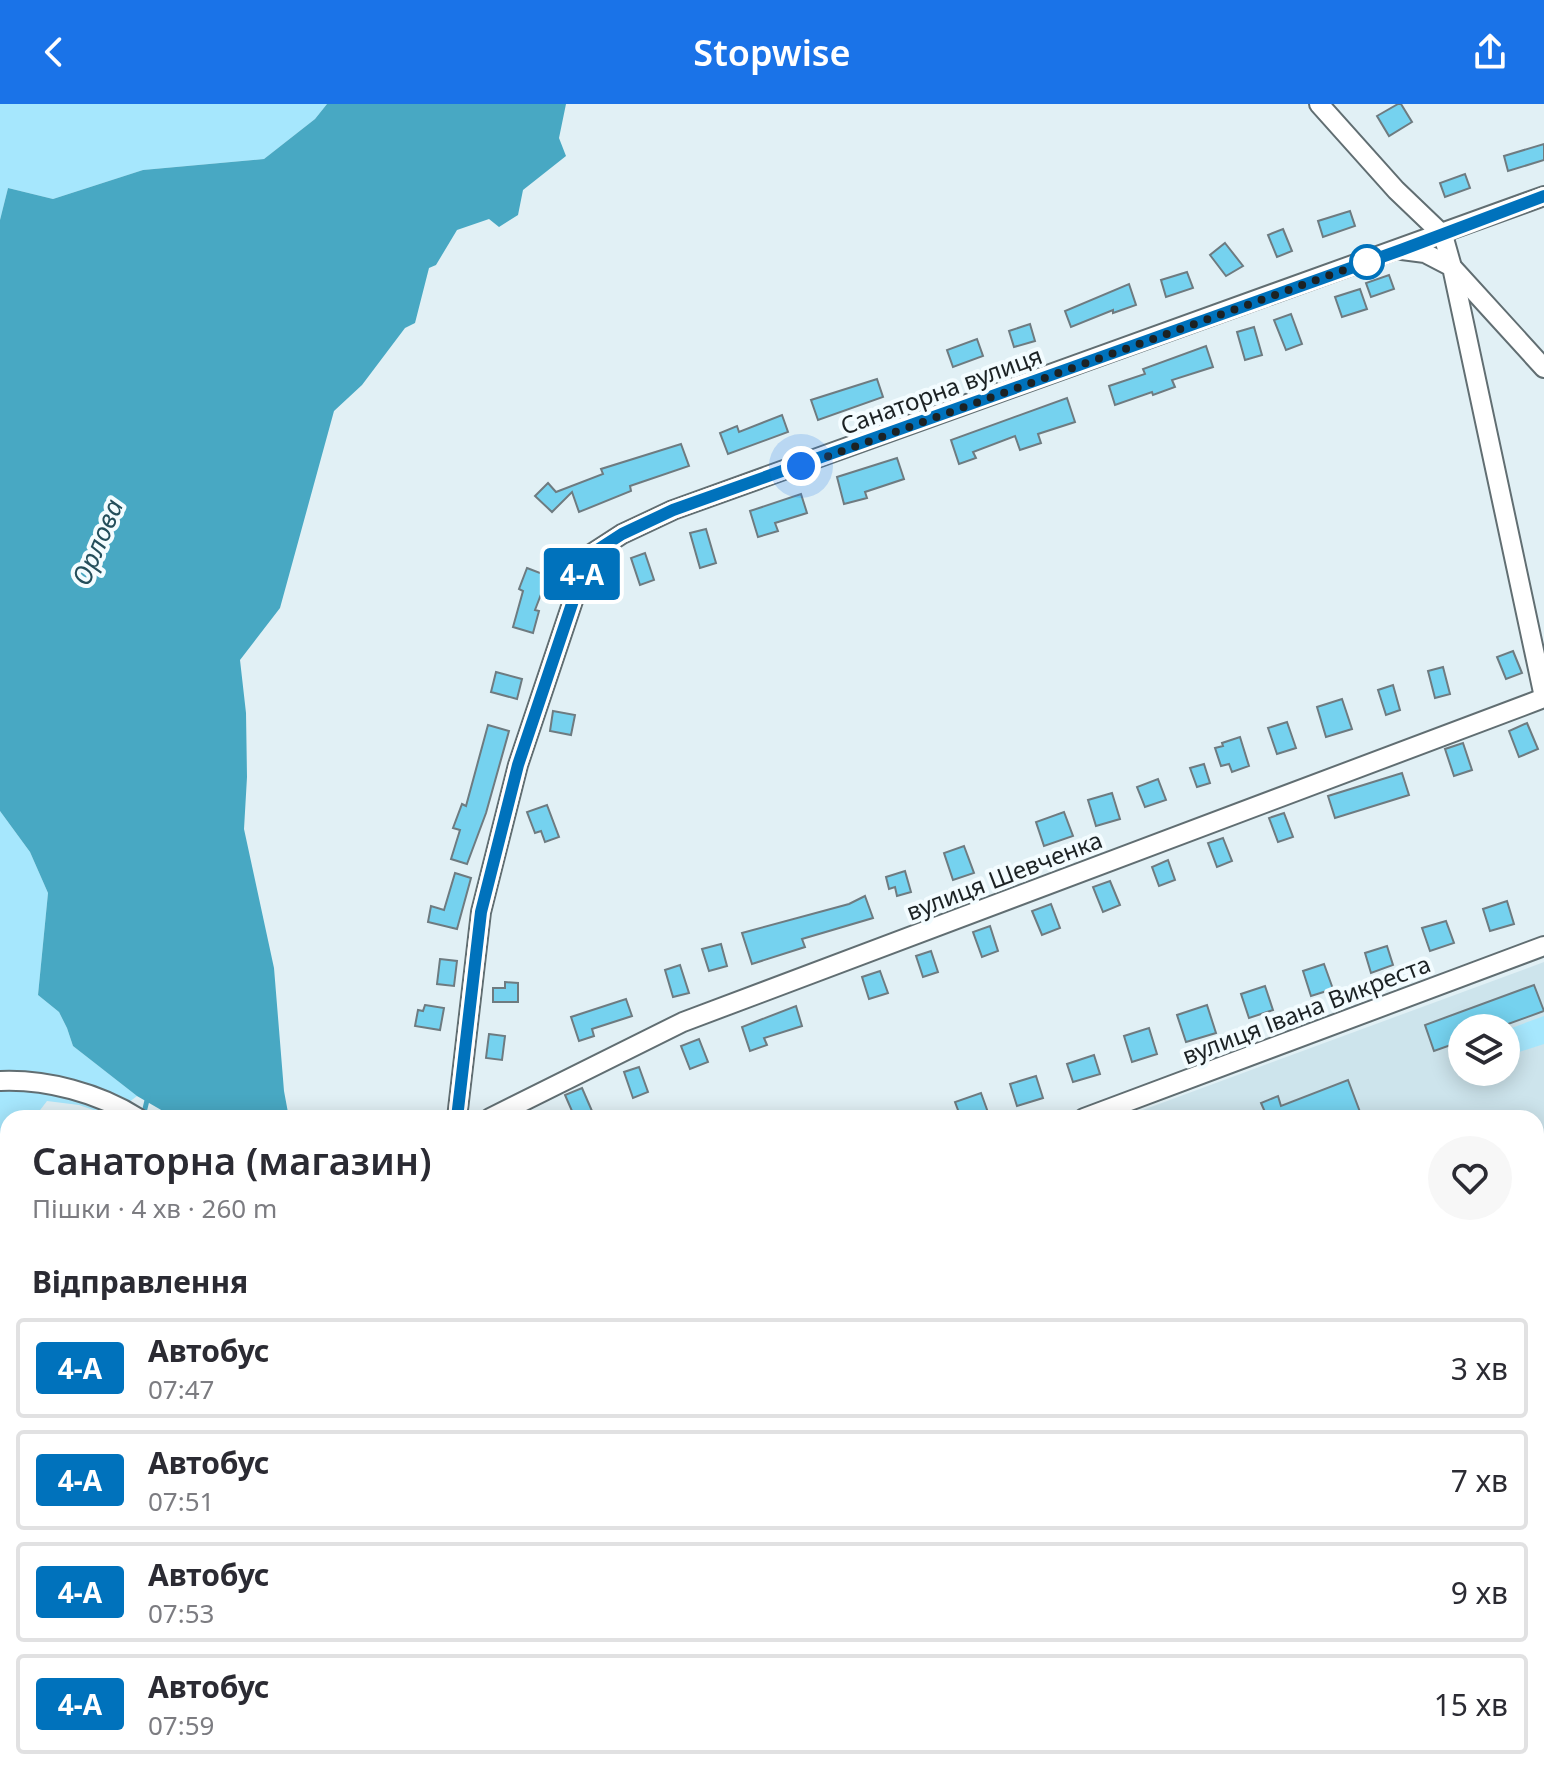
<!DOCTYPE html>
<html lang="uk">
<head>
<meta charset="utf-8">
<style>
  body { margin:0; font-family:"Noto Sans",sans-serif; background:#f7f7f7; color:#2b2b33; height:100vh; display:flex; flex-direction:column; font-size:30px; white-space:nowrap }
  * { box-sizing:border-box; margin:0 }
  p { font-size:26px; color:#7c7c81 }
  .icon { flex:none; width:44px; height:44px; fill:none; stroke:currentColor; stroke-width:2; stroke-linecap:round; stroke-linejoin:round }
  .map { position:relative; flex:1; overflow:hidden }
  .sheet { position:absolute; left:0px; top:1006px; width:1544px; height:672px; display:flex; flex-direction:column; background:#fff; border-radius:24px 24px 0 0; box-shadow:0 4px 20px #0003 }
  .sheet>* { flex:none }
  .badge { padding:0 16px; border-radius:6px; font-size:28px; line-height:52px }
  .fabs { position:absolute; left:1448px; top:910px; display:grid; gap:16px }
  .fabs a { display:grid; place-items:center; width:72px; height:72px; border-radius:50%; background:#fff; box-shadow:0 4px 20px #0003; font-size:40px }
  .you { position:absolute; width:40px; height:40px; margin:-20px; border:6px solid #fff; border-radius:50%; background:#1a73e8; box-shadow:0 0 0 12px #1a73e833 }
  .map>.badge { position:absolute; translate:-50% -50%; box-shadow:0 0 0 4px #fff }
  h2 { padding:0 32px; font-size:30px; line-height:72px }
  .round { display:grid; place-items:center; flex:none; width:84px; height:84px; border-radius:42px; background:#f7f7f7 }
  .overview { display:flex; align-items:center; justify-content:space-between; height:136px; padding:0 32px }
  h1 { font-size:38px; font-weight:600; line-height:60px }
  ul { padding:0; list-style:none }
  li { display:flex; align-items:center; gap:24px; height:100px; margin:0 16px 12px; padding:0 16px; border:4px solid #e1e1e2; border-radius:8px }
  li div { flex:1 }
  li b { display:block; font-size:30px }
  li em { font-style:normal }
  li .badge { min-width:88px; font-weight:700; text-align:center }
  header { display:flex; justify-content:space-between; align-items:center; height:104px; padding:0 32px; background:#1a73e8; color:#fff; font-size:36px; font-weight:600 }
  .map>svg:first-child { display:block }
  .built { fill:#cde4ec; fill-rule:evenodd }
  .green { fill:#a6e7fd }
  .water { fill:#48a8c3 }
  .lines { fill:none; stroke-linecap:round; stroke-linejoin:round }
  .stream { stroke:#48a8c3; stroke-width:5 }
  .building { fill:#75d2ef; stroke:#6e7b80; stroke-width:2 }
  .street-casing { stroke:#616e72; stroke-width:22 }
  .street { stroke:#fff; stroke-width:18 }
  .line-casing { stroke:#fff; stroke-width:18 }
  .line { stroke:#0072bc; stroke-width:12 }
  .walk { stroke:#1c2224; stroke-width:8; stroke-dasharray:0 14.4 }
  .stop-dot { fill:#fff; stroke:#0072bc; stroke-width:4 }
  .labels { text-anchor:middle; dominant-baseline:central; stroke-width:8; stroke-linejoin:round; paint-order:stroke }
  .street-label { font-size:24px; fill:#1c2224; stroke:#f3fcff }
  .water-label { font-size:26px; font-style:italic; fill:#244e5b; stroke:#f3fcff }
</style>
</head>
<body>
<header><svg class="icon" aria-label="back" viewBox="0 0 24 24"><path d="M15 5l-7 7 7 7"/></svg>Stopwise<svg class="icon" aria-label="share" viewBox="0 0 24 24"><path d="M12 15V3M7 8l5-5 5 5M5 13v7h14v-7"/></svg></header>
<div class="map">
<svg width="1544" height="1678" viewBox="0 0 1544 1678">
  <rect width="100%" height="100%" fill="#e1f0f5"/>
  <!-- built -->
  <path class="built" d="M1544,858V1289L1536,1292V1014H1133L1132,1010ZM1462,924H1506V968H1462Z"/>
  <!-- green -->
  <g class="green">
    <path d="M0,0H327L315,15L264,55L143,66L53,95L8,84L0,116Z"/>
    <path d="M0,707L30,748L48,789L38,891L59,908L67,924L73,942L137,992L111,1012L79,1001L47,997L34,1014H8V1030L0,1033Z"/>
    <path d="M1544,912V940L1507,952L1506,926Z"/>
    <path d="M1544,1043V1271L1536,1274V1045Z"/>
  </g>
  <!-- water -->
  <g class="water">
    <path d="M327,0H566L559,34L566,52L523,86L518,111L499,123L489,115L457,126L436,161L429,164L415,219L405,224L362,281L334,307L280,504L240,556L246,609L247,673L244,725L274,864L284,987L289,1014H175L137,992L73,942L67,924L59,908L38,891L48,789L30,748L0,707V116L8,84L53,95L143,66L264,55L315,15Z"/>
    <path d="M2,1057L8,1065V1212L0,1210V1058Z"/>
    <path d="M0,1295L8,1296V1390L0,1403Z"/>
  </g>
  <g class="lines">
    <!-- stream -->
    <path class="stream" d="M143,1013L148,992"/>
  </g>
  <!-- building -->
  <g class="building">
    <path d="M1398,0H1401L1412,18L1389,32L1377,12Z"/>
    <path d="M1544,40V56L1508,67L1504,52Z"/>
    <path d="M1465,70L1470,84L1445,93L1440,79Z"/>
    <path d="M1350,107L1355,122L1323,133L1318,117Z"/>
    <path d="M1283,125L1292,147L1277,153L1268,131Z"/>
    <path d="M1225,139L1243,162L1226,172L1210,151Z"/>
    <path d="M1187,168L1193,184L1166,193L1161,176Z"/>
    <path d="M1389,171L1394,185L1371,193L1366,179Z"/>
    <path d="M1129,180L1136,201L1113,209V206L1071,223L1065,207Z"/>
    <path d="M1360,185L1367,205L1342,213L1335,193Z"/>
    <path d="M1291,210L1302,240L1286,246L1274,216Z"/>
    <path d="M1030,220L1035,237L1014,243L1009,227Z"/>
    <path d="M1254,223L1262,251L1245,256L1237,228Z"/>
    <path d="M977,235L983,252L953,263L947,246Z"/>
    <path d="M1206,242L1213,263L1172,276L1175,283L1153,291L1152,288L1115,301L1109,282L1145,270L1143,265Z"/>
    <path d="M877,275L883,293L818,316L811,296Z"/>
    <path d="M1067,294L1075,318L1038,330L1041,339L1020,346L1015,332L973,348L976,354L959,360L951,336Z"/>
    <path d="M782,311L788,328L728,350L720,329L737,322L739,328Z"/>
    <path d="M681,340L689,362L630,382L631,387L579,408L572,388L552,408L535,392L548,379L556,388L603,370L601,365Z"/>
    <path d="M897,354L904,375L865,388L867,394L844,400L837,373Z"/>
    <path d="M801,390L807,409L775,419L778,427L758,433L750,407Z"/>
    <path d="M706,425L716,459L700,464L690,429Z"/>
    <path d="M645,449L654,476L640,481L631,454Z"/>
    <path d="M527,464L548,472L535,506L539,507L533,529L513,523L523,487L519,485Z"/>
    <path d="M1513,547L1522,569L1506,575L1497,553Z"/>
    <path d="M1443,563L1450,590L1435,594L1428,567Z"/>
    <path d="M496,568L522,575L517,595L491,588Z"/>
    <path d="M1393,581L1400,606L1386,611L1378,586Z"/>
    <path d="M1342,595L1352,625L1326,633L1317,603Z"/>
    <path d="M553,607L575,611L571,631L550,627Z"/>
    <path d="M1287,618L1296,644L1277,650L1268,624Z"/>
    <path d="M1527,619L1538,645L1519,653L1509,627Z"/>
    <path d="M488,621L509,627L486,709L467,760L451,755L460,726L453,724L462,700L466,702Z"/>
    <path d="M1240,633L1249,662L1232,668L1229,660L1221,662L1215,644L1223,642L1222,639Z"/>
    <path d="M1463,639L1472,666L1454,672L1445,645Z"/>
    <path d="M1204,660L1210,679L1197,683L1190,664Z"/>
    <path d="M1402,669L1409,691L1335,714L1328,692Z"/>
    <path d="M1158,675L1166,696L1145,703L1137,683Z"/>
    <path d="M1112,689L1120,715L1096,722L1088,696Z"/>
    <path d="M547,701L559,733L545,738L541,727L535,729L527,708Z"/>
    <path d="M1064,708L1073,732L1044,742L1036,718Z"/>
    <path d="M1284,709L1293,733L1278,738L1269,714Z"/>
    <path d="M1223,734L1232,757L1217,763L1208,739Z"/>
    <path d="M964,742L974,769L953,776L944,749Z"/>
    <path d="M1168,756L1175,776L1159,782L1152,763Z"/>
    <path d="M905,767L911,788L897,792L895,783L889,785L886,773Z"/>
    <path d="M455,769L471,774L457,825L428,818L431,802L444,806Z"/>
    <path d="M1110,777L1120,801L1103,808L1093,783Z"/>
    <path d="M865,792L873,814L802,835L805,843L752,860L742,829L849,800Z"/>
    <path d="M1507,797L1514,820L1490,827L1483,805Z"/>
    <path d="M1051,800L1060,824L1042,831L1032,807Z"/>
    <path d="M1446,817L1454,839L1430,847L1422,824Z"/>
    <path d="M990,822L998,847L982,853L973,828Z"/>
    <path d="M721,840L727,862L709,867L702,845Z"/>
    <path d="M1387,842L1393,861L1371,869L1365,849Z"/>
    <path d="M931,847L938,868L923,873L916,852Z"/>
    <path d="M440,855L457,857L454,882L437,880Z"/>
    <path d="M1324,860L1333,885L1311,892L1303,867Z"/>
    <path d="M680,861L689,889L673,893L665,866Z"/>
    <path d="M880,867L888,889L869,895L862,873Z"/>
    <path d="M505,878L518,879V898H493V884H505Z"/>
    <path d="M1534,881L1544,907L1497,924H1462V937L1434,947L1425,921Z"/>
    <path d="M1265,882L1273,906L1249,914L1241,890Z"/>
    <path d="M626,895L632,912L592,925L594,932L579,937L571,913Z"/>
    <path d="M425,901L444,904L440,926L415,922L418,906L423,907Z"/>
    <path d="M1207,901L1216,929L1186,938L1177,911Z"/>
    <path d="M796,902L802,922L764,934L767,941L750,947L742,923Z"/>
    <path d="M1149,924L1157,950L1132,958L1124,932Z"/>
    <path d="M489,930L505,932L502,956L486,954Z"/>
    <path d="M699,935L708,958L690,965L681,942Z"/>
    <path d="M1094,951L1100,970L1073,978L1067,960Z"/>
    <path d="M639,963L648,988L633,994L624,968Z"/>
    <path d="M1036,972L1043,994L1017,1002L1010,980Z"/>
    <path d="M1348,976L1360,1008L1346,1014H1252L1265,1008L1261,999L1278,992L1281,1002Z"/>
    <path d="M582,984L592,1007L575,1014L565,991Z"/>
    <path d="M981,989L990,1014H961L955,998Z"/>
  </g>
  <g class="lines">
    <defs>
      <g id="street">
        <path d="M1319,0L1396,86L1443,131L1452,163L1544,264"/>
        <path d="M1402,146L1425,149L1452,163L1544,593"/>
        <path d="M0,977C46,975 99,989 138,1014"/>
        <path d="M457,1014L481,808L518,661L588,452L622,430L673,406L1544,92"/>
        <path d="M490,1014L683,918L1544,594"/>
        <path d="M1084,1014L1544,842"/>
        <path d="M1536,1310L1544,1307"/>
        <path d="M1536,1624L1544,1601"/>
        <path d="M423,1670L430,1678"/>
        <path d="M125,1678L132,1670"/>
        <path d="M786,1678L799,1670"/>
        <path d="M1517,1678L1520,1670"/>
      </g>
    </defs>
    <!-- street casing -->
    <use href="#street" class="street-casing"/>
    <!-- street -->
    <use href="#street" class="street"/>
  </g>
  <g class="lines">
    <defs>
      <path id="line" d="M457,1014L481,808L518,661L588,452L622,430L673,406L1401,146L1544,92"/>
    </defs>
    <!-- line casing -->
    <use href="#line" class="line-casing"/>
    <!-- line -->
    <use href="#line" class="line"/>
    <!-- walk -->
    <path class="walk" d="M801,362L1369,157L1367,158"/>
  </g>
  <!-- markers -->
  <circle class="stop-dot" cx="1367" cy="158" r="16"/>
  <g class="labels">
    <!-- street labels -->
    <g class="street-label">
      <text transform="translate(941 286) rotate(-20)">Санаторна вулиця</text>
      <text transform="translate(1004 771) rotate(-21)">вулиця Шевченка</text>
      <text transform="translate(1306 905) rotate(-21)">вулиця Івана Викреста</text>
    </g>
    <!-- water labels -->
    <g class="water-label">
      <text transform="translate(97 438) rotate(-67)">Орлова</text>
    </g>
  </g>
</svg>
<div class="fabs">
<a><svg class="icon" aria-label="layers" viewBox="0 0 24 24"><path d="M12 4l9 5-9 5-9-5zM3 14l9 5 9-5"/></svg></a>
</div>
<div class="you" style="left:801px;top:362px"></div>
<b class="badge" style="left:582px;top:470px;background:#0072bc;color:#fff">4-А</b>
<section class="sheet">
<div class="overview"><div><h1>Санаторна (магазин)</h1><p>Пішки · 4 хв · 260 m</p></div><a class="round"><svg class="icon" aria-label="heart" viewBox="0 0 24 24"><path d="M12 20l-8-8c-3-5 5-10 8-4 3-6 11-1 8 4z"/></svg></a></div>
<h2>Відправлення</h2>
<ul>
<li><span class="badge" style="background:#0072bc;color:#fff">4-А</span><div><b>Автобус</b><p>07:47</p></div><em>3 хв</em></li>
<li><span class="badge" style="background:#0072bc;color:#fff">4-А</span><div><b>Автобус</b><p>07:51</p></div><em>7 хв</em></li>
<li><span class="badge" style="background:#0072bc;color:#fff">4-А</span><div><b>Автобус</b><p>07:53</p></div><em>9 хв</em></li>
<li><span class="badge" style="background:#0072bc;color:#fff">4-А</span><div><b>Автобус</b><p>07:59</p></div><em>15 хв</em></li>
</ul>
</section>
</div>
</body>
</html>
